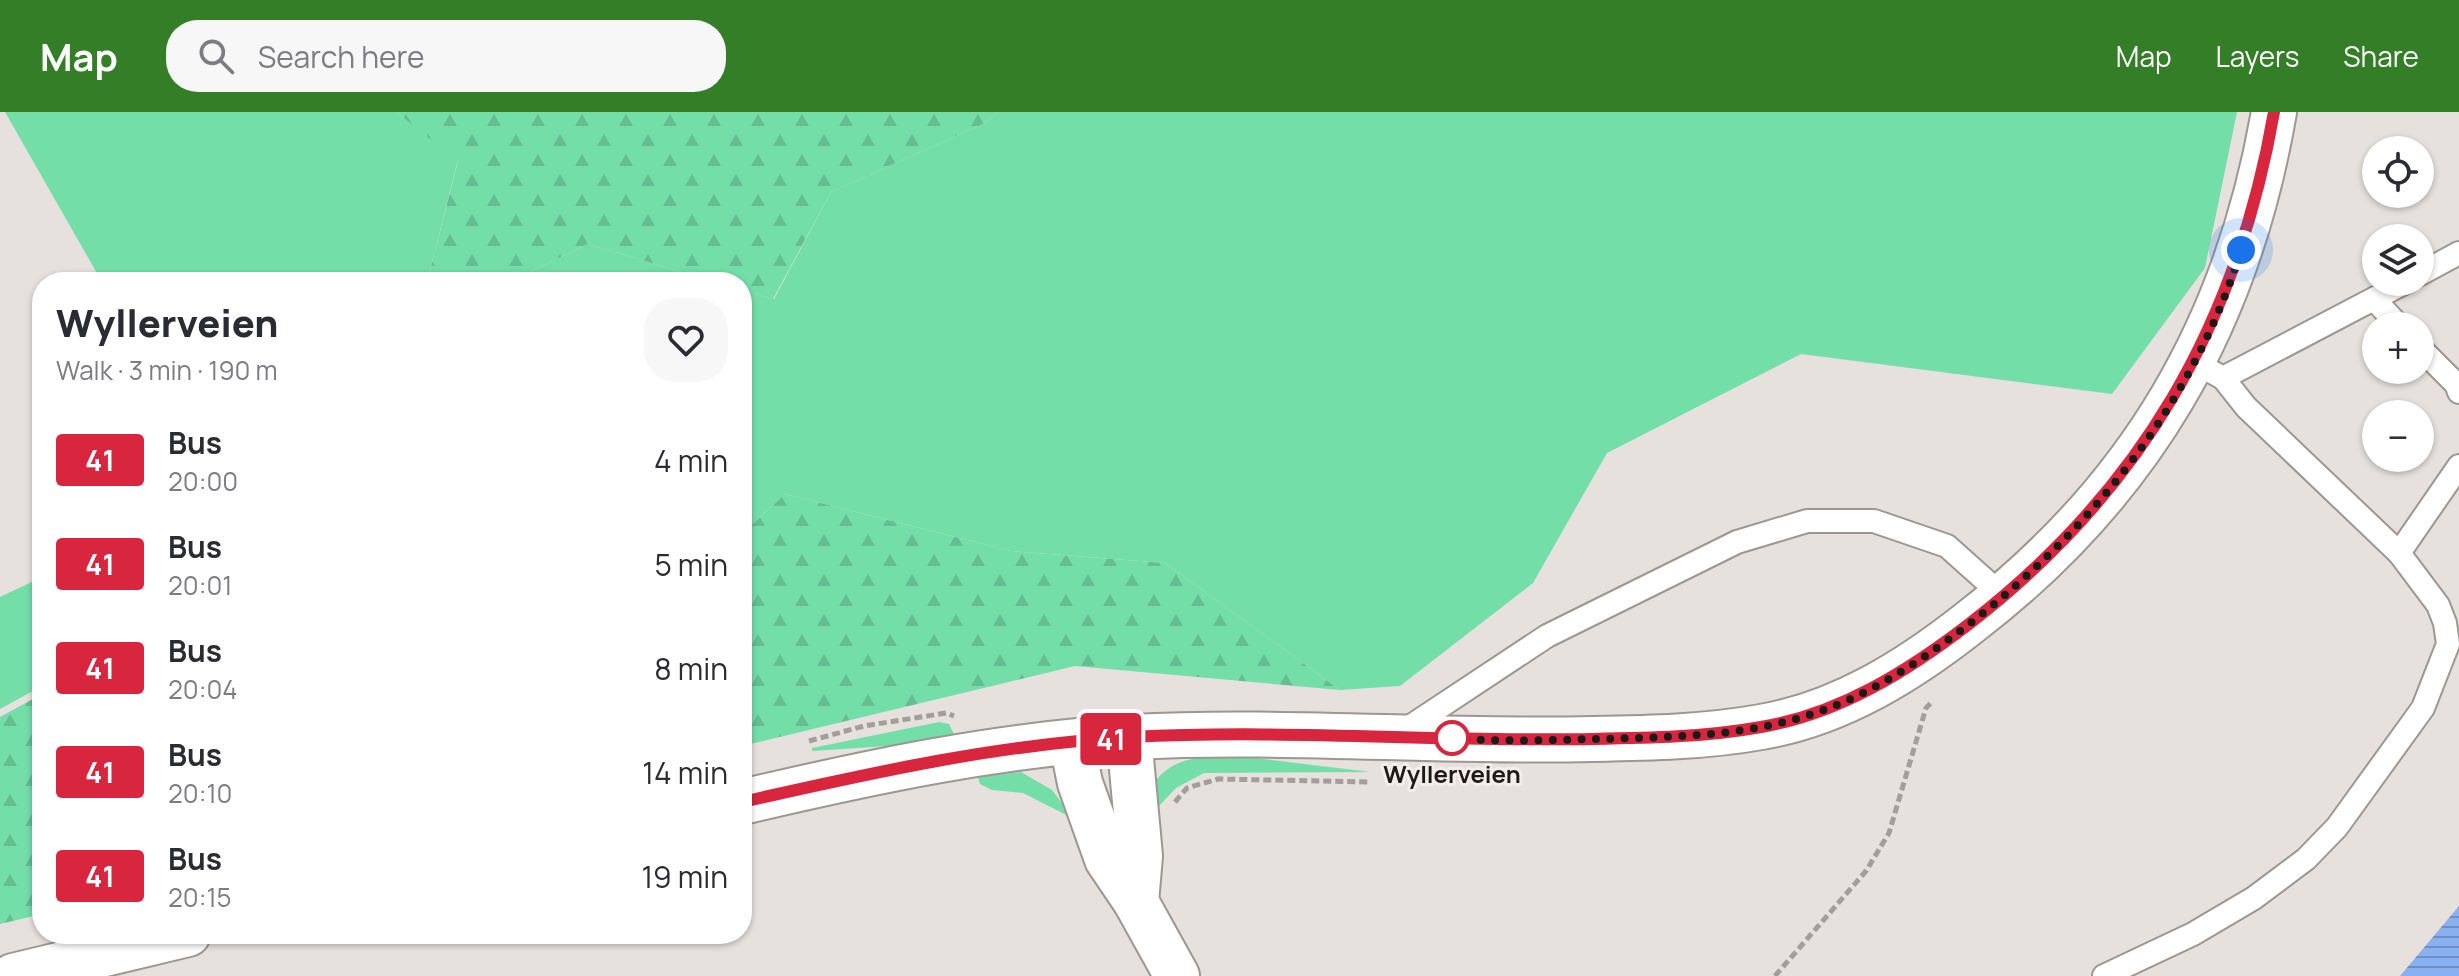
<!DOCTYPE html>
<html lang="en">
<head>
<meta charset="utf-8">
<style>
  body { margin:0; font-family:Manrope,sans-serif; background:#f7f7f7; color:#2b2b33; height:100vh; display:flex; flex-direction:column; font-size:30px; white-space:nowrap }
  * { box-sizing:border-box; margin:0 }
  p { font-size:26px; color:#7c7c81 }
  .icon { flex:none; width:44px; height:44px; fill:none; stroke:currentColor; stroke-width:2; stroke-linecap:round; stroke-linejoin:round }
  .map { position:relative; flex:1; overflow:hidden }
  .panel { position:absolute; left:32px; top:160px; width:720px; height:672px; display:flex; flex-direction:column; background:#fff; border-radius:32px; box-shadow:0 2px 6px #0004 }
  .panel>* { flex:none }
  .badge { padding:0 16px; border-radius:6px; font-size:28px; line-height:52px }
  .buttons { position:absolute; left:2362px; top:24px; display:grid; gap:16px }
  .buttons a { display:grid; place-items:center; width:72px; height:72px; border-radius:50%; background:#fff; box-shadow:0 2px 6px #0004; font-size:40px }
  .you { position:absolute; width:40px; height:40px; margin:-20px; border:6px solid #fff; border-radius:50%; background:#1a73e8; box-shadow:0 0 0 12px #1a73e833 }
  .map>.badge { position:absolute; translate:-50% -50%; box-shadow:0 0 0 4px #fff }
  .round { display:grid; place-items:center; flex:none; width:84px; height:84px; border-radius:32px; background:#f7f7f7 }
  .headline { display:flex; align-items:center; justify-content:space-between; height:136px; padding:0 24px }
  h1 { font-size:38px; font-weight:800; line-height:60px }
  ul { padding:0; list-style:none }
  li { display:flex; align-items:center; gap:24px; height:104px; padding:0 24px }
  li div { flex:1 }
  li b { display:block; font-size:30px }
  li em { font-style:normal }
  li .badge { min-width:88px; font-weight:700; text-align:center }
  header { display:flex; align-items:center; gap:48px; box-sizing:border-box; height:112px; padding:0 40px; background:#337e26; color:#fff }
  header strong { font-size:38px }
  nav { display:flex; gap:44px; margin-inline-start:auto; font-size:28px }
  .search { width:560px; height:72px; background:#f7f7f7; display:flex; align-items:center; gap:20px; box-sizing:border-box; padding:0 28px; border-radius:32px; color:#7c7c81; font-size:30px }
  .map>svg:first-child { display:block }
  .green { fill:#74dea9 }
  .forest { fill:url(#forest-firs) }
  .water { fill:url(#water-rules) }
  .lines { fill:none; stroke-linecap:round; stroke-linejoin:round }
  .service-casing { stroke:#9c9792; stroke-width:26 }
  .minor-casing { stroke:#9c9792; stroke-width:48 }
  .tertiary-casing { stroke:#9c9792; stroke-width:48 }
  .path { stroke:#a29e9a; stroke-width:5; stroke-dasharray:8 4; stroke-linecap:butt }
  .service { stroke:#fff; stroke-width:22 }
  .minor { stroke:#fff; stroke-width:44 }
  .tertiary { stroke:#fff; stroke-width:44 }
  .line-casing { stroke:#fff; stroke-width:18 }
  .line { stroke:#d7263d; stroke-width:12 }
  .walk { stroke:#1b1a18; stroke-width:8; stroke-dasharray:0 14.4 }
  .stop-dot { fill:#fff; stroke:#d7263d; stroke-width:4 }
  .labels { text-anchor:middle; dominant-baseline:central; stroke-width:6; stroke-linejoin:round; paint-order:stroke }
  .stop-label { font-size:24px; font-weight:bold; fill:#1b1a18; stroke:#f4eee9 }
</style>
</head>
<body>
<header>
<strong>Map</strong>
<div class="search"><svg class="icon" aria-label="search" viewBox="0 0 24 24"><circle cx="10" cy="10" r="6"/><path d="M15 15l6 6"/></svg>Search here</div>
<nav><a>Map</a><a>Layers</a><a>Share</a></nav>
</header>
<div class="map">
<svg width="2459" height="864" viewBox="0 0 2459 864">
  <defs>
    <pattern id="forest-firs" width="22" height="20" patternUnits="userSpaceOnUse" patternTransform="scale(2)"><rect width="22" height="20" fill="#74dea9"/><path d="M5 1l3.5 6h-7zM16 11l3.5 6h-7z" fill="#64be91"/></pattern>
    <pattern id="water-rules" width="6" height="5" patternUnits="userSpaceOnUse" patternTransform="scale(2)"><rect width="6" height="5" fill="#89b1f2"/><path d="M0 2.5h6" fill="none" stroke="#6f8fc3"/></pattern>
  </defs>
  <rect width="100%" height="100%" fill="#e6e1dc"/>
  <!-- green -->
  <g class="green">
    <path d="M5,0H396L458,48L427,170H102Z"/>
    <path d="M998,0H2237L2205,156L2112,282L1801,242L1607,341L1533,471L1400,574L1340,578L1165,451L1011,439L785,382L742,422V178L774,187L831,80L985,11Z"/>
    <path d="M588,132L715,170H509Z"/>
    <path d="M42,465V574L0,597V485Z"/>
    <path d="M939,610L949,612L955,624L903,633L812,639V636Z"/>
    <path d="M1255,646L1370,660L1204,661L1176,676L1157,696L1151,676C1173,637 1216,646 1255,646Z"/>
    <path d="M1021,660L1052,678L1074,707L1023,681L992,678L980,672L978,665Z"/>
  </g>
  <!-- forest -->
  <g class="forest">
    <path d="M396,0H998L985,11L831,80L773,187L742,178V170H715L588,132L509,170H427L458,49Z"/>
    <path d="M785,382L1011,439L1165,451L1340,578L1075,554L742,634V422Z"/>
    <path d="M42,582V802L0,812V605Z"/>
  </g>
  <!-- water -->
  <path class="water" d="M2459,794V864H2400Z"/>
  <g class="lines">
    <defs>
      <g id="service">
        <path d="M2420,162L2459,141"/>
        <path d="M2374,187L2399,214"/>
        <path d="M2420,236L2456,272L2459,280"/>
        <path d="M2212,260L2223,266L2406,170"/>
        <path d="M2399,441L2459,354"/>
        <path d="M1402,620L1547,524L1737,430L1807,409H1874L1947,434L2004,485"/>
        <path d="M2104,864L2193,822L2254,786L2306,747L2337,715L2423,596L2448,532L2445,511L2438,493L2399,441L2246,295L2223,266"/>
      </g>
      <g id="minor">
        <path d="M1129,625L1140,744L1136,790"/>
        <path d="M1072,631L1080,671L1107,747L1136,790L1177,864"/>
      </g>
      <g id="tertiary">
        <path d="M742,690C870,660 1000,632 1131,625C1285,617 1439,631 1592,627C1648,626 1706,625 1761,615C1839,602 1908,559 1969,511C2141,379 2237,213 2274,0"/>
        <path d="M13,864L188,822"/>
      </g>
    </defs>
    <!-- service casing -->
    <use href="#service" class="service-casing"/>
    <!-- minor casing -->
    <use href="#minor" class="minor-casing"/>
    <!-- tertiary casing -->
    <use href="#tertiary" class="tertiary-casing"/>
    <!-- path -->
    <g class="path">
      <path d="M809,629L864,614L946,601L954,604"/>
      <path d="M1175,690L1187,676L1218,667L1371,670"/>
      <path d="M1775,864L1866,759L1889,721L1926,596L1932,590"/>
    </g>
    <!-- service -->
    <use href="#service" class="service"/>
    <!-- minor -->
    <use href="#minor" class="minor"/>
    <!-- tertiary -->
    <use href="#tertiary" class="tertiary"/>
  </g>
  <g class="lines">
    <defs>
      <path id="line" d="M742,690C870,661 1000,632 1131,625C1285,617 1439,630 1592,627C1648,626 1706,625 1761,615C1839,602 1908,559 1969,512C2141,379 2237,213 2274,0"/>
    </defs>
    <!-- line casing -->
    <use href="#line" class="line-casing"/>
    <!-- line -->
    <use href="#line" class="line"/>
    <!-- walk -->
    <path class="walk" d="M1452,626C1500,630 1549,628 1597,627C1670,625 1748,625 1818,600C1873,581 1922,548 1968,513C2093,416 2194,290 2241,138"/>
  </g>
  <!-- markers -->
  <circle class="stop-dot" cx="1452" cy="626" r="16"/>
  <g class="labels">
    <!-- stop labels -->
    <g class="stop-label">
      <text x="1452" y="661">Wyllerveien</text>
    </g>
  </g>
</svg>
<div class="buttons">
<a><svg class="icon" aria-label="locate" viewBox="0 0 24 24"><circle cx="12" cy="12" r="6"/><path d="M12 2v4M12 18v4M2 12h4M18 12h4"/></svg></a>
<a><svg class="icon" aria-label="layers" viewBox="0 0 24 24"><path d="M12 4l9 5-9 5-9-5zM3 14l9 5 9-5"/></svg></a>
<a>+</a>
<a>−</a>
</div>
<div class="you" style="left:2241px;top:138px"></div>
<b class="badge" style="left:1111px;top:627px;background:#d7263d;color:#fff">41</b>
<section class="panel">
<div class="headline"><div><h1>Wyllerveien</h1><p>Walk · 3 min · 190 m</p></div><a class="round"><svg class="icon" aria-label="heart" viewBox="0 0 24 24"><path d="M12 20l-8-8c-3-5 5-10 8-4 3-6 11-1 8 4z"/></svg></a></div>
<ul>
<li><span class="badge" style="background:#d7263d;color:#fff">41</span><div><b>Bus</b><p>20:00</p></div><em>4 min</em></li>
<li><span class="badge" style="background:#d7263d;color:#fff">41</span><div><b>Bus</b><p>20:01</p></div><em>5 min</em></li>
<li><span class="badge" style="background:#d7263d;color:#fff">41</span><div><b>Bus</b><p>20:04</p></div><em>8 min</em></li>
<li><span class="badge" style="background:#d7263d;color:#fff">41</span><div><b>Bus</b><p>20:10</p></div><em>14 min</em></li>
<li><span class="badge" style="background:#d7263d;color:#fff">41</span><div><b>Bus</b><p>20:15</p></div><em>19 min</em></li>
</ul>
</section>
</div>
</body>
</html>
